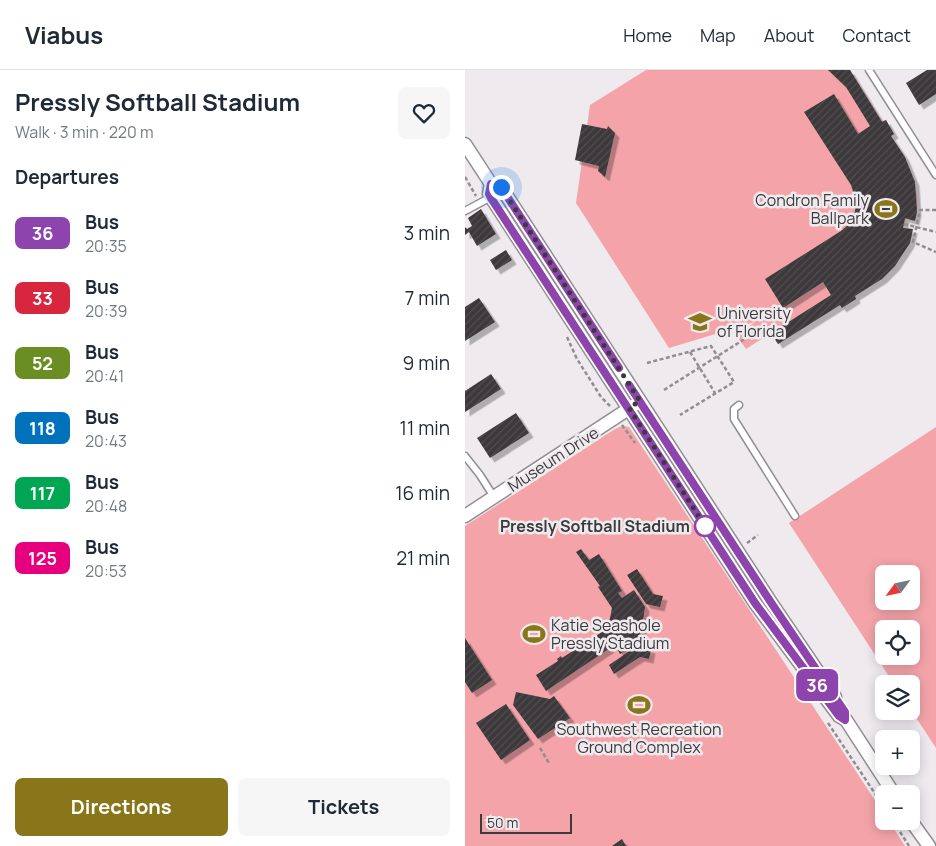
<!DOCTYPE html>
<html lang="en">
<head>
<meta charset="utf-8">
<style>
  body { margin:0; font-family:Manrope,sans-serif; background:#f6f6f7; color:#1f2937; height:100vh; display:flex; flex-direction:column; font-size:19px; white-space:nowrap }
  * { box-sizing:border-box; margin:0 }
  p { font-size:16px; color:#747a83 }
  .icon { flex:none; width:28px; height:28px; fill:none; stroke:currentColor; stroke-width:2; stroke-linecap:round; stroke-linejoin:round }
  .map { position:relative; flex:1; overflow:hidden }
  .side { display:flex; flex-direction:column; background:#fff; width:465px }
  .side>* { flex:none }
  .badge { padding:0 10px; border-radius:8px; font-size:18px; line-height:32px }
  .needle { width:32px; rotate:237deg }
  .tools { position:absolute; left:410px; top:495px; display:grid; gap:10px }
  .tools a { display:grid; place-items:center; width:45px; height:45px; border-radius:8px; background:#fff; box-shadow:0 2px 12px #0003; font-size:25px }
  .scale { position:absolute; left:15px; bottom:12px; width:92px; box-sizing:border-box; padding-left:5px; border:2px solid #3c3b3c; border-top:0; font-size:14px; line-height:18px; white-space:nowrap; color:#3c3b3c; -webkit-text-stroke:4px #eeeaee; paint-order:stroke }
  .you { position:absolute; width:25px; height:25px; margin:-12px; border:4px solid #fff; border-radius:50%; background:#1a73e8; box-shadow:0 0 0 8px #1a73e833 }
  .map>.badge { position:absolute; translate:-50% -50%; box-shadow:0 0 0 2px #fff }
  h2 { padding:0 15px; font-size:19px; line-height:45px }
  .round { display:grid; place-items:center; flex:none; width:52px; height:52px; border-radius:8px; background:#f6f6f7 }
  .head { display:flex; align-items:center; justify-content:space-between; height:85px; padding:0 15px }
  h1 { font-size:24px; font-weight:700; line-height:38px }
  .action { display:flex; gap:10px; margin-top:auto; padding:10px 15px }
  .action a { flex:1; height:58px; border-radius:8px; background:#89761a; color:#fff; font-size:20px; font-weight:700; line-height:58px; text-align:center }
  .action a+a { background:#f6f6f7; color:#1f2937 }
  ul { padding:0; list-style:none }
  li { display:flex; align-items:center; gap:15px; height:65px; padding:0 15px }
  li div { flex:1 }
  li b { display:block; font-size:19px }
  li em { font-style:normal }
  li .badge { min-width:55px; font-weight:700; text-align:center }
  header { display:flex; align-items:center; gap:30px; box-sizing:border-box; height:70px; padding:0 25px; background:#fff; border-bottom:1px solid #e0e1e3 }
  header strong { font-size:24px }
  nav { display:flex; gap:28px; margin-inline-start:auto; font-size:18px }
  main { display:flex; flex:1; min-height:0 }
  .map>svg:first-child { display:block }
  .park { fill:#f4a4a9; fill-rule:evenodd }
  .building { fill:url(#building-hatch); filter:url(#shadow) }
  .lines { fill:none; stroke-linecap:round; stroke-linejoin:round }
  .lane-casing { stroke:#928f92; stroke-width:9 }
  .street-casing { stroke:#928f92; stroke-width:15 }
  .path { stroke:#918e91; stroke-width:2.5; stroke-dasharray:4 2.5; stroke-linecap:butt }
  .lane { stroke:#fff; stroke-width:6 }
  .street { stroke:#fff; stroke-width:12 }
  .line-casing { stroke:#fff; stroke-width:11 }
  .line { stroke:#8e44ad; stroke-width:8 }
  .walk { stroke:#3c3b3c; stroke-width:5; stroke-dasharray:0 9 }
  .stop-dot { fill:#fff; stroke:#8e44ad; stroke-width:2.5 }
  .labels { text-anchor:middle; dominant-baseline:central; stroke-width:5; stroke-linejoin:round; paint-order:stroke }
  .poi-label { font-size:16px; fill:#3c3b3c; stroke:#eeeaee; text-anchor:start }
  .street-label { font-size:16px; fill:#3c3b3c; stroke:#eeeaee }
  .stop-label { font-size:16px; font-weight:bold; fill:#3c3b3c; stroke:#eeeaee; text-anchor:end }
</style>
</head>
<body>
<header>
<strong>Viabus</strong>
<nav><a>Home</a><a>Map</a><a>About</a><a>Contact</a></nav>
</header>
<main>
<section class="side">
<div class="head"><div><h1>Pressly Softball Stadium</h1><p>Walk · 3 min · 220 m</p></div><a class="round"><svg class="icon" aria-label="heart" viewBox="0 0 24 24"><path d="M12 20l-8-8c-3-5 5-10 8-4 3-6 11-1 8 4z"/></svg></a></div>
<h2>Departures</h2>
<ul>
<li><span class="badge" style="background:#8e44ad;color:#fff">36</span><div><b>Bus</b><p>20:35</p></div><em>3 min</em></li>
<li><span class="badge" style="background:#d7263d;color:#fff">33</span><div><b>Bus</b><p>20:39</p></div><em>7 min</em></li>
<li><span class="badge" style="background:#6b8e23;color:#fff">52</span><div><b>Bus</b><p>20:41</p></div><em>9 min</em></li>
<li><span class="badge" style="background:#0072bc;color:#fff">118</span><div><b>Bus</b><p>20:43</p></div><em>11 min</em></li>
<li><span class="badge" style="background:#00a651;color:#fff">117</span><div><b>Bus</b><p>20:48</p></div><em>16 min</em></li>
<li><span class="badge" style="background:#e6007e;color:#fff">125</span><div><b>Bus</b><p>20:53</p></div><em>21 min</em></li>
</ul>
<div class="action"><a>Directions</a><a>Tickets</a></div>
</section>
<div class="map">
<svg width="471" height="776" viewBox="0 0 471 776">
  <defs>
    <pattern id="building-hatch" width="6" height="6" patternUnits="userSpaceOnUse" patternTransform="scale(1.25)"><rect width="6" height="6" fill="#3c393a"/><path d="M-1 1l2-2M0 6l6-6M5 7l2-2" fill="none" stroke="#504e4f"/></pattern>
    <filter id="shadow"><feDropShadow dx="4.5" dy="4.5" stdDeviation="0" flood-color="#0004"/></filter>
  </defs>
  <rect width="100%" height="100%" fill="#eeeaee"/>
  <!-- park -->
  <g class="park">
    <path d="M181,0H385L417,51L421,50L429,64L426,66C443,92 458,119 450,151L441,149L438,158L448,159L445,173L390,226L391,229L377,238L375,235L313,274L306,263L281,279L271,265L290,252L204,278L111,133L125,35Z"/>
    <path d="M157,356L164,357L419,744V751H424L440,776H0V456L150,359Z"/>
    <path d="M471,357V678L446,640V614H429L324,453ZM419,504H446V531H419ZM419,559H446V586H419Z"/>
  </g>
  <!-- building -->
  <g class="building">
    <path d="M363,0H385L417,52L421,50L429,64L426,66L440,87L450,112L452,142L450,151L440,148L438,158L448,159L445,173L430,196L417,209L390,226L391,229L377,238L375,235L313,274L306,263L366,225L358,212L318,238L300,209L376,161L383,155L389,146L391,135L390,127L386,115L339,42L369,24L393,64L405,56L381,17Z"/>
    <path d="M462,0H471V24L454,35L441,13Z"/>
    <path d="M117,54L142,59L143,56L150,63L140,107L133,101L134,96L110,90Z"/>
    <path d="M16,139L31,164L12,176L4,162L0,165V157L2,159L7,156L3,148Z"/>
    <path d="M41,180L47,190L31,200L25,190Z"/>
    <path d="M14,228L30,252L0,271V237Z"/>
    <path d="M26,304L36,319L0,342V321Z"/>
    <path d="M51,343L64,363L25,388L12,368Z"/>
    <path d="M116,479L124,490L134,484L157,521L153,523L157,528L169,520L180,537L176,563H175L173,572L155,584L148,571L142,574L145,578L81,621L71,605L93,591L92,589L96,586L97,588L143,558L147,538L133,517L135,516L111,482Z"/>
    <path d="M172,499L188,524L198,526L195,537L181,534L162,505Z"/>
    <path d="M0,568L27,610L7,623L0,612Z"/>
    <path d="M172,576L186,579L184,589L175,587L149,604L144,595Z"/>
    <path d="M51,622L85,629L89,626L105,648L73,669L48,635Z"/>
    <path d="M41,634L65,670L36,690L11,653Z"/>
    <path d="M157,769L161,776H147Z"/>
  </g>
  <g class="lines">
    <defs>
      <g id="lane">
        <path d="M404,0L471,105"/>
        <path d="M0,141L26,127"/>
        <path d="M274,335L269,339V349L330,446"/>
        <path d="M0,386L15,405L29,427"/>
      </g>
      <g id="street">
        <path d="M0,74L26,114L36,117L305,531L370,627"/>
        <path d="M26,114L24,124L26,127L290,533L374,646L381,650L429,724"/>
        <path d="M0,446L171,334"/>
        <path d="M446,751L464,776"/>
      </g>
    </defs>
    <!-- lane casing -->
    <use href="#lane" class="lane-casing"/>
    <!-- street casing -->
    <use href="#street" class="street-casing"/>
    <!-- path -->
    <g class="path">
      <path d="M0,107L11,126"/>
      <path d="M471,140H455L448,172L471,182"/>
      <path d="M439,154L471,162"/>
      <path d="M102,267L112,289L136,327L145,336"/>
      <path d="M225,282L250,323"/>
      <path d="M182,293L246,276L269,312L215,345"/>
      <path d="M199,320L297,258"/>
      <path d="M157,355L170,373"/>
      <path d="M282,473L293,465"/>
      <path d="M363,653L419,737"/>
      <path d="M75,678L84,693"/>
      <path d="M428,751L444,776"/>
    </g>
    <!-- lane -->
    <use href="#lane" class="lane"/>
    <!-- street -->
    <use href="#street" class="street"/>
  </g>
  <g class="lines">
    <defs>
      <path id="line" d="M154,298L36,117L26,114L24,124L26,128L290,533L374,646L380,650V642L305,531L164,315"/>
    </defs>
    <!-- line casing -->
    <use href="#line" class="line-casing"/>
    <!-- line -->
    <use href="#line" class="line"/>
    <!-- walk -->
    <path class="walk" d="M36,117L175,331L164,338L240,456"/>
  </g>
  <!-- icons -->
  <defs>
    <symbol id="stadium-bare" viewBox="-9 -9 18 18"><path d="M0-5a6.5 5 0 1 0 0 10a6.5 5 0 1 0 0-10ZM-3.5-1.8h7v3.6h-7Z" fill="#89761a" stroke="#eeeaee" stroke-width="2.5" paint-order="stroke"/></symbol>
    <symbol id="university-bare" viewBox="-9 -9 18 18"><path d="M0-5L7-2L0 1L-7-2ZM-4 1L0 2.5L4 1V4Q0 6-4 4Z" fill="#89761a" stroke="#eeeaee" stroke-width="2.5" paint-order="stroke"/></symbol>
  </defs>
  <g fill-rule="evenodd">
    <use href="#stadium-bare" x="405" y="123" width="32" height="32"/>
    <use href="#university-bare" x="219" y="236" width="32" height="32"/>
    <use href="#stadium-bare" x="53" y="548" width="32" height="32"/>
    <use href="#stadium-bare" x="158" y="619" width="32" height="32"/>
  </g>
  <!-- markers -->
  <circle class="stop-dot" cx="240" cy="456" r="10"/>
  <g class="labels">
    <!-- poi labels -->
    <g class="poi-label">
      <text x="404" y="130" text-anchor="end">Condron Family<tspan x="404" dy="18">Ballpark</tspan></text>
      <text x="252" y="243">University<tspan x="252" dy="18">of Florida</tspan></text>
      <text x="86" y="555">Katie Seashole<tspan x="86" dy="18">Pressly Stadium</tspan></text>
      <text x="174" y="659" text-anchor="middle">Southwest Recreation<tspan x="174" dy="18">Ground Complex</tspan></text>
    </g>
    <!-- street labels -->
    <g class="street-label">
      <text transform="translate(88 389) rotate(-33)">Museum Drive</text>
    </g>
    <!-- stop labels -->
    <g class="stop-label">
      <text x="225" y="456">Pressly Softball Stadium</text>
    </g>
  </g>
</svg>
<div class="tools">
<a><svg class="needle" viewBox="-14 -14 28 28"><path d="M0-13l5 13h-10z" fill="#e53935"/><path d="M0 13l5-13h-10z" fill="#747a83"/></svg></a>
<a><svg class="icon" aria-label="locate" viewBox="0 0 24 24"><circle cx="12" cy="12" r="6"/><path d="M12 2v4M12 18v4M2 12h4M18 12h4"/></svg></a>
<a><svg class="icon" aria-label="layers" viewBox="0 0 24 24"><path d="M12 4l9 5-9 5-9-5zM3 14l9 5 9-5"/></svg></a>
<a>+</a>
<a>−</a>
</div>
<div class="scale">50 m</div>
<div class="you" style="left:36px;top:117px"></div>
<b class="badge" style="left:352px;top:615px;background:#8e44ad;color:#fff">36</b>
</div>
</main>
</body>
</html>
